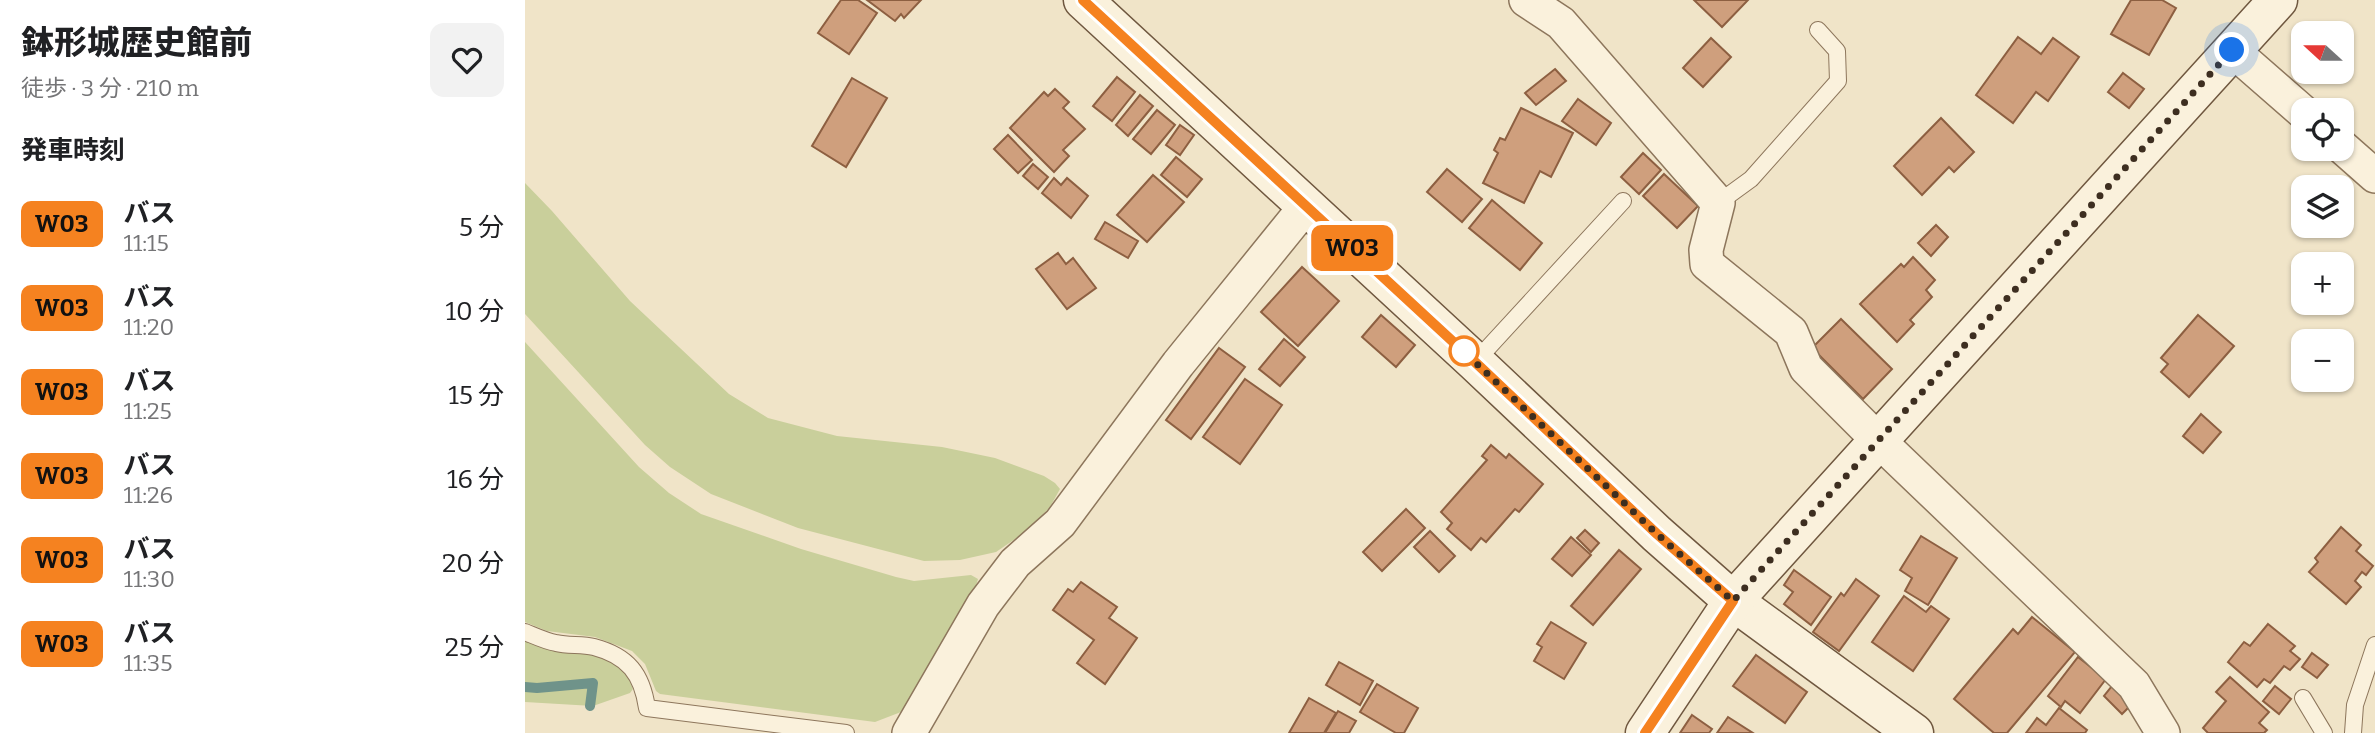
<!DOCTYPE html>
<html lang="ja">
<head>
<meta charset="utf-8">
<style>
  body { margin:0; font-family:Bitter,"Noto Sans JP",serif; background:#f2f2f2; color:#202124; height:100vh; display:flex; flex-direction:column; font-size:26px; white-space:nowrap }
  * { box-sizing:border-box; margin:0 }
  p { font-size:23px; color:#757577 }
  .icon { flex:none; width:38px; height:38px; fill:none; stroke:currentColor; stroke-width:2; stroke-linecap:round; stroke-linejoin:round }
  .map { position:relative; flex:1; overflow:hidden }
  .panel { display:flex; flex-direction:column; background:#fff; width:525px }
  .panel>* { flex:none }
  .badge { padding:0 14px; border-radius:10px; font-size:24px; line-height:46px }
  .needle { width:46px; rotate:291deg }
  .controls { position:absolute; left:1766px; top:21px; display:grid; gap:14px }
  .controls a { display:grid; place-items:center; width:63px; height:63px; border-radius:14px; background:#fff; box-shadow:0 2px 5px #0004; font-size:35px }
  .you { position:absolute; width:35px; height:35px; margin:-18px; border:5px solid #fff; border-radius:50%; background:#1a73e8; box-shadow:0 0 0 10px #1a73e833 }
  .map>.badge { position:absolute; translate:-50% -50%; box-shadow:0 0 0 4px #fff }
  h2 { padding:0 21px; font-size:26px; line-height:63px }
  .round { display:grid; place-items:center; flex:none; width:74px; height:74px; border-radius:14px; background:#f2f2f2 }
  .headline { display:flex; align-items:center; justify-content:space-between; height:119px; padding:0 21px }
  h1 { font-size:33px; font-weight:800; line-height:52px }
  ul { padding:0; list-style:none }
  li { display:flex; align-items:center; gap:21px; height:84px; padding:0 21px }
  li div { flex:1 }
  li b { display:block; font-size:26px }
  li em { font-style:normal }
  li .badge { min-width:77px; font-weight:700; text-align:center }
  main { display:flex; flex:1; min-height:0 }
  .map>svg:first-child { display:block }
  .green { fill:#c9cf9b }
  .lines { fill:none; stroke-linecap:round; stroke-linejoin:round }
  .stream { stroke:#6f938a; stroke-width:10 }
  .building { fill:#cf9f7d; stroke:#8d5f41; stroke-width:2 }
  .lane-casing { stroke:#8d765c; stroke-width:18 }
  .street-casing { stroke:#8d765c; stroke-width:36 }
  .secondary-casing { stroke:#6f573f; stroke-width:41 }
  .lane { stroke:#faf1dc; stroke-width:16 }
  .street { stroke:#faf1dc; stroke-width:33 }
  .secondary { stroke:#faf1dc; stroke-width:38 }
  .line-casing { stroke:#fff; stroke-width:16 }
  .line { stroke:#f58220; stroke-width:10 }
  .walk { stroke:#3d2e20; stroke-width:7; stroke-dasharray:0 12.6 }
  .stop-dot { fill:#fff; stroke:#f58220; stroke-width:3.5 }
</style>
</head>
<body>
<main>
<section class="panel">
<div class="headline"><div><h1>鉢形城歴史館前</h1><p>徒歩 · 3 分 · 210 m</p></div><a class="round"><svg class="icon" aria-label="heart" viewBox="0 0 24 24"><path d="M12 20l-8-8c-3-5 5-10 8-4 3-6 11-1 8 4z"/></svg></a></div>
<h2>発車時刻</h2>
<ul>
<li><span class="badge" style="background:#f58220;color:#111">W03</span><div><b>バス</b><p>11:15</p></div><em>5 分</em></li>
<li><span class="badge" style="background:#f58220;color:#111">W03</span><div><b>バス</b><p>11:20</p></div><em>10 分</em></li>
<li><span class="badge" style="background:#f58220;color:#111">W03</span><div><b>バス</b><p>11:25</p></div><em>15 分</em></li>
<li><span class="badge" style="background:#f58220;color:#111">W03</span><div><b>バス</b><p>11:26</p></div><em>16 分</em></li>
<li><span class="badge" style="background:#f58220;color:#111">W03</span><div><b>バス</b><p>11:30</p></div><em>20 分</em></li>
<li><span class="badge" style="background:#f58220;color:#111">W03</span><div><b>バス</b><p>11:35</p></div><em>25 分</em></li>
</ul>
</section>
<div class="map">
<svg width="1850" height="733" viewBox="0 0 1850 733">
  <rect width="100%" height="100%" fill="#f0e4c8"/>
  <!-- green -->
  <g class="green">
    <path d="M0,183L27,211L105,301L204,394L243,418L312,436L417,447L470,458L519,476L530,483L535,489L525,507L502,531L471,552L435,560L399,561L273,528L186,494L145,467L120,445L0,314Z"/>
    <path d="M0,342L114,467L144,493L176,514L276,549L371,577L389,581L446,575L453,579L450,589L382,705L376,712L350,722L135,694L131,691L120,664L107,651L70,637L22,631L0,622Z"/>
    <path d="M0,641C9,644 17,648 26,649C60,656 96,648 108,689L105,693L68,706L0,702Z"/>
  </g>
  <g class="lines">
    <!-- stream -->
    <path class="stream" d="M0,687L12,688L68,683L65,706"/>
  </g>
  <!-- building -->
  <g class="building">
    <path d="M316,0H333L352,13L324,54L293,33Z"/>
    <path d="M342,0H396L379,18L376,14L370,21Z"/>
    <path d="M1169,0H1223L1197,27Z"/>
    <path d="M1606,0H1637L1651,8L1624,55L1586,34Z"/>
    <path d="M1493,37L1516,54L1528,38L1554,57L1523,101L1511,92L1488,123L1451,95Z"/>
    <path d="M1186,38L1206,57L1178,87L1158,68Z"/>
    <path d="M1030,69L1041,81L1011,105L1000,93Z"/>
    <path d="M1598,73L1619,89L1604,108L1583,92Z"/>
    <path d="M592,77L610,92L587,121L568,106Z"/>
    <path d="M327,78L362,98L321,167L287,146Z"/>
    <path d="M530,89L544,102L538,108L560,129L538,150L544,156L529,172L485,128L519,92L523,96Z"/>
    <path d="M615,95L628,106L603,136L591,125Z"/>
    <path d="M1053,99L1086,123L1071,145L1037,121Z"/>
    <path d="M996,108L1048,133L1026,177L1015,171L999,203L958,183L973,153L969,150L975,138L980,140Z"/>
    <path d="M632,110L650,125L626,154L608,139Z"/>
    <path d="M1416,118L1449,152L1429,172L1424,167L1397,195L1369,166Z"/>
    <path d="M655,125L669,135L655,155L641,145Z"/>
    <path d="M483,135L507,160L493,173L469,149Z"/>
    <path d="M1118,153L1136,170L1114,194L1096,177Z"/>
    <path d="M651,157L677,179L662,197L636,175Z"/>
    <path d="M508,164L523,177L513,189L498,176Z"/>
    <path d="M922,169L957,199L937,222L902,192Z"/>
    <path d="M1139,174L1173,206L1152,228L1118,196Z"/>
    <path d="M628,175L659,202L622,242L592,215Z"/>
    <path d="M529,178L536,185L542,178L563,196L546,218L517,193Z"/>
    <path d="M967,200L1017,243L995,270L944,228Z"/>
    <path d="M580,222L613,241L603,258L570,239Z"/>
    <path d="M1411,225L1423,237L1406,256L1393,243Z"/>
    <path d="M533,253L541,264L548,258L571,288L542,309L511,269Z"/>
    <path d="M1388,257L1410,280L1401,290L1407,297L1385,320L1389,324L1372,342L1335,304L1376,264L1379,267Z"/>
    <path d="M777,267L814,301L773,346L736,312Z"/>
    <path d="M856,315L890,345L871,367L837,337Z"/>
    <path d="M1673,315L1709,346L1664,397L1636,372L1643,364L1636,358Z"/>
    <path d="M1316,319L1367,369L1338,399L1287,348Z"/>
    <path d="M759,339L780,357L755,386L734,369Z"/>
    <path d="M694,348L720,367L666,439L641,420Z"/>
    <path d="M720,379L757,405L715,464L678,437Z"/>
    <path d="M1676,414L1696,432L1678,453L1658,436Z"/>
    <path d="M966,445L981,458L984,454L1018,484L994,512L990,509L961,542L956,538L946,550L922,529L927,523L916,512L962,460L957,456Z"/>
    <path d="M881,509L900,528L857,571L838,552Z"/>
    <path d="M1816,527L1836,545L1831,551L1848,566L1841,575L1837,572L1830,581L1836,587L1821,604L1784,572L1793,562L1790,558Z"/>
    <path d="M1060,530L1074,543L1066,552L1052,538Z"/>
    <path d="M905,531L930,556L914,572L889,547Z"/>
    <path d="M1396,536L1432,558L1403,605L1380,591L1387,578L1375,570Z"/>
    <path d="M1046,537L1066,555L1047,576L1027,559Z"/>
    <path d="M1094,550L1116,569L1068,625L1046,606Z"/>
    <path d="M1269,570L1306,597L1286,625L1259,604L1268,592L1259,585Z"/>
    <path d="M1331,579L1354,596L1314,651L1288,632L1316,593L1319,596Z"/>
    <path d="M556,582L592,607L584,618L612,638L580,684L552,663L569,640L528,610L543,589L548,592Z"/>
    <path d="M1379,596L1401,612L1406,606L1424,619L1388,671L1347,642Z"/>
    <path d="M1507,617L1550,652L1482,733H1469L1429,699L1488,629L1493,634Z"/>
    <path d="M1026,622L1061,643L1039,679L1009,661L1017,647L1012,644Z"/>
    <path d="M1743,624L1770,646L1765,651L1775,659L1765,670L1759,666L1745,683L1739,679L1732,687L1703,662L1719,642L1725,646Z"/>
    <path d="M1787,653L1803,665L1792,678L1777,667Z"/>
    <path d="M1231,655L1282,692L1260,723L1208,686Z"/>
    <path d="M1553,657L1581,679L1555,713L1540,701L1536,707L1523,696Z"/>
    <path d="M814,662L848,681L835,705L801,685Z"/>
    <path d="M1705,677L1744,712L1734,723L1742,730L1739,733H1683L1678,728L1701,701L1691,692Z"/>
    <path d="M852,684L893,708L879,733H871L835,712Z"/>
    <path d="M1587,686L1607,704L1597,714L1579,696Z"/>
    <path d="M1750,686L1766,699L1754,714L1738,701Z"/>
    <path d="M784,698L811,713L799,733H764Z"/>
    <path d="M1534,708L1562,730L1560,733H1501L1512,718L1521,725Z"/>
    <path d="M813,711L831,721L824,733H800Z"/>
    <path d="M1167,715L1187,729L1184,733H1155Z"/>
    <path d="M1203,717L1228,733H1192Z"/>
  </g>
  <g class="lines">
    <defs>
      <g id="lane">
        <path d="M1193,203L1226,179L1313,81L1312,51L1293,30"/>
        <path d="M950,362L1098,201"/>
        <path d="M0,632C10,636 20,641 31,643C43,646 57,644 69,647C103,656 117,674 122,708L321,733"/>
        <path d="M1778,698L1799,733"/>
        <path d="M1828,733L1830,705L1850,645"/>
      </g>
      <g id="street">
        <path d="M1001,0L1036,23L1193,203L1181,250L1182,264L1266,332L1281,368L1353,440L1609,685L1638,733"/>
        <path d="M1707,50L1778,112"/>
        <path d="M1816,146L1850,176"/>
        <path d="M384,733L458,605L490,563L535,523L653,364L781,206"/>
      </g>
      <g id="secondary">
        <path d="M558,0L950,362L1132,534L1208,601L1389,733"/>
        <path d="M1120,733L1208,601L1753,0"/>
      </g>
    </defs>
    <!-- lane casing -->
    <use href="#lane" class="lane-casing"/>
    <!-- street casing -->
    <use href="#street" class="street-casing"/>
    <!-- secondary casing -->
    <use href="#secondary" class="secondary-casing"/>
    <!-- lane -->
    <use href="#lane" class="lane"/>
    <!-- street -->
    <use href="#street" class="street"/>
    <!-- secondary -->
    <use href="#secondary" class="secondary"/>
  </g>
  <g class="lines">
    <defs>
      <path id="line" d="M558,0L950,362L1132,534L1208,601L1120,733"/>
    </defs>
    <!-- line casing -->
    <use href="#line" class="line-casing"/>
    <!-- line -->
    <use href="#line" class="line"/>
    <!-- walk -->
    <path class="walk" d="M939,351L932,345L1132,534L1208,601L1707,50"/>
  </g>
  <!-- markers -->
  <circle class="stop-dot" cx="939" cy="351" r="14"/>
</svg>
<div class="controls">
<a><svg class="needle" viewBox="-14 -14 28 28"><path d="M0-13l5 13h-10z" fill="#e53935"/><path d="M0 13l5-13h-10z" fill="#757577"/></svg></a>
<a><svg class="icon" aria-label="locate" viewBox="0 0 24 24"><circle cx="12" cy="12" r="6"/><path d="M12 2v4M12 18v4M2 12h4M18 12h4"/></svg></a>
<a><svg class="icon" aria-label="layers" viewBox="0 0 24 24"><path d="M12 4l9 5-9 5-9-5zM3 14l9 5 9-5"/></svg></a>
<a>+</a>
<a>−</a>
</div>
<div class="you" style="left:1707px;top:50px"></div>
<b class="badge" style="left:827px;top:248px;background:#f58220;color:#111">W03</b>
</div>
</main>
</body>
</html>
